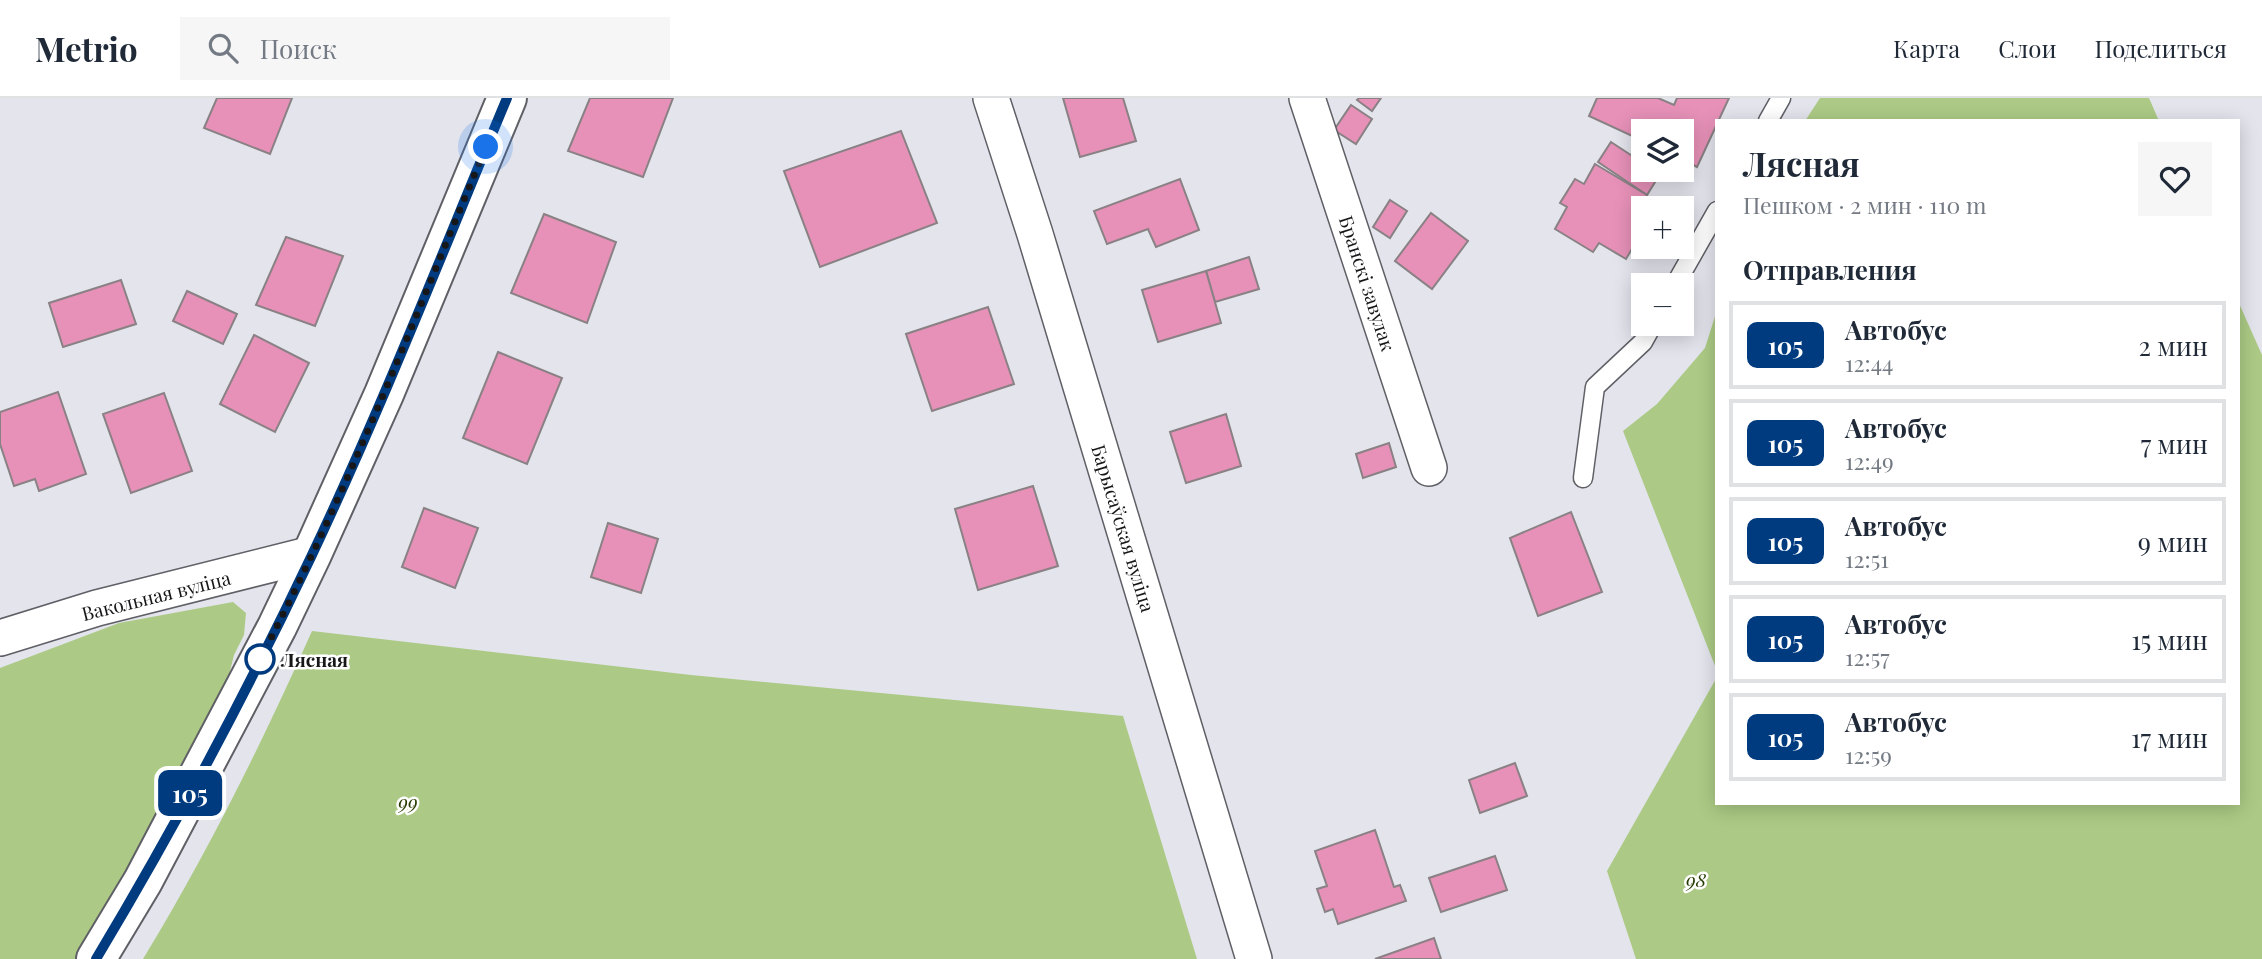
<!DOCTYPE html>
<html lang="ru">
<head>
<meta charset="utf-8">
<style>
  body { margin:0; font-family:"Playfair Display",serif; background:#f6f6f7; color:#1f2937; height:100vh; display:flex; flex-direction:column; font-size:26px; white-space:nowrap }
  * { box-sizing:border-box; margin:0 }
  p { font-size:23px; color:#747a83 }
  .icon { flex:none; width:38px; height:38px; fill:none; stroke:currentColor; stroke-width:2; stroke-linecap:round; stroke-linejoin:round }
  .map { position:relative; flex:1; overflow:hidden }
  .side { position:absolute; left:1715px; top:21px; width:525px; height:686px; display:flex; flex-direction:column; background:#fff; border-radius:0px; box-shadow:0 4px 18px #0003 }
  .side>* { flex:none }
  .badge { padding:0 14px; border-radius:10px; font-size:24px; line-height:46px }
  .controls { position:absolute; left:1631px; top:21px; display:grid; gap:14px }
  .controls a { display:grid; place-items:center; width:63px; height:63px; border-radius:0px; background:#fff; box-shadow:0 4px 18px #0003; font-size:35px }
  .you { position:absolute; width:35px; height:35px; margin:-18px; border:5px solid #fff; border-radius:50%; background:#1a73e8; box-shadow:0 0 0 10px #1a73e833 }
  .map>.badge { position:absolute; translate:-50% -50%; box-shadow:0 0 0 4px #fff }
  h2 { padding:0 28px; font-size:26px; line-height:63px }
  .round { display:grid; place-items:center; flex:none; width:74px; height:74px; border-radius:0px; background:#f6f6f7 }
  .head { display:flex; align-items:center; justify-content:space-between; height:119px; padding:0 28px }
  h1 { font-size:33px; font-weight:700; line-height:52px }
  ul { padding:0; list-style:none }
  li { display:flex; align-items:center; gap:21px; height:88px; margin:0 14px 10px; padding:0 14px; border:4px solid #e0e1e3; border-radius:0px }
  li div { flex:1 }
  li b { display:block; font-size:26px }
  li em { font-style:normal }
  li .badge { min-width:77px; font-weight:700; text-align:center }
  header { display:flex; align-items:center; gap:42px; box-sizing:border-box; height:98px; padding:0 35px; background:#fff; border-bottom:2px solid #e0e1e3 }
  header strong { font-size:33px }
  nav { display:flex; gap:38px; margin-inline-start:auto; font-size:24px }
  .search { width:490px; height:63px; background:#f6f6f7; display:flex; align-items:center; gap:18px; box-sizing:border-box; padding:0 24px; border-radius:0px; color:#747a83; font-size:26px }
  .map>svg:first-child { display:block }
  .green { fill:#acca85 }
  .building { fill:#e791b8; stroke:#898184; stroke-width:2 }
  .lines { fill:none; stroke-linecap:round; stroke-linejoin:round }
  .lane-casing { stroke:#5f5f66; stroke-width:21 }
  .street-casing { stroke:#5f5f66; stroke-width:38 }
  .secondary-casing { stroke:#5f5f66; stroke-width:42 }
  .lane { stroke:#fff; stroke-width:18 }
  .street { stroke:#fff; stroke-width:35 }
  .secondary { stroke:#fff; stroke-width:38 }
  .line-casing { stroke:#fff; stroke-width:16 }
  .line { stroke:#003b80; stroke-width:10 }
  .walk { stroke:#171719; stroke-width:7; stroke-dasharray:0 12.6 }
  .stop-dot { fill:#fff; stroke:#003b80; stroke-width:3.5 }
  .labels { text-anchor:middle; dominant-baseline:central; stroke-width:5; stroke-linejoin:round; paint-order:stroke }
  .street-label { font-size:19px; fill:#171719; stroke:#fff }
  .stop-label { font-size:19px; font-weight:bold; fill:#171719; stroke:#fff; text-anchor:start }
  .park-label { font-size:19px; font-style:italic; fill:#273c00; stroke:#fff }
</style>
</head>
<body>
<header>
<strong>Metrio</strong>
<div class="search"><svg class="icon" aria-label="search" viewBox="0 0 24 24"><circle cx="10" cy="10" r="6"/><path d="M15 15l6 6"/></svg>Поиск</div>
<nav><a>Карта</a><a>Слои</a><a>Поделиться</a></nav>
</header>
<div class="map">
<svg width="2262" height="861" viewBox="0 0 2262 861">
  <rect width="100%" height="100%" fill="#e3e4ec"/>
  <!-- green -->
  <g class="green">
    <path d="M1820,0H2149L2159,23H1805Z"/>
    <path d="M2238,203L2262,257V861H1636L1607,773L1717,579V705H2238Z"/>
    <path d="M1717,212V573L1623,333L1657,306L1705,250Z"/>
    <path d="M233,504L246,515L244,537L234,557L229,577L138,760L77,861H0V570L119,525Z"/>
    <path d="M312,533L691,577L1123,618L1197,861H143C207,756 262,645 312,533Z"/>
  </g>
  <!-- building -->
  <g class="building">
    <path d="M217,0H292L270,56L204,30Z"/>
    <path d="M590,0H673L643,79L568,53Z"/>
    <path d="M1063,0H1123L1136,43L1080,59Z"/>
    <path d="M1359,0H1381L1372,13L1357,2Z"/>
    <path d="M1597,0H1658L1674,7L1677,0H1729L1697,69L1682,61V33H1643V43L1589,18Z"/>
    <path d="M1351,7L1372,21L1356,46L1334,32Z"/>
    <path d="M901,33L937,125L820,169L784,73Z"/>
    <path d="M1611,44L1643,65V72H1653L1660,76L1647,97L1598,64Z"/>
    <path d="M1595,66L1647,97L1633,119L1643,125V132L1626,161L1599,145L1593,154L1555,131L1567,109L1560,105L1575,81L1584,86Z"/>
    <path d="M1180,81L1199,132L1156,149L1148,131L1107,146L1094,113Z"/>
    <path d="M1390,102L1407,113L1390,140L1373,129Z"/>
    <path d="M1431,115L1468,143L1432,191L1395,163Z"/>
    <path d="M544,116L616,144L587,225L511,195Z"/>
    <path d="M286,139L343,158L315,228L256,207Z"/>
    <path d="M1249,159L1259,191L1215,204L1206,173Z"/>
    <path d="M1206,173L1221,225L1158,244L1142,192Z"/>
    <path d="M121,182L136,226L63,249L49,205Z"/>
    <path d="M187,193L237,216L223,246L173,223Z"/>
    <path d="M988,209L1014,286L932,313L906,236Z"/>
    <path d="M254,237L309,265L275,334L220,306Z"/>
    <path d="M498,254L562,280L527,366L463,340Z"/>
    <path d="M58,294L86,376L39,393L35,381L14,388L0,346V314Z"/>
    <path d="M164,295L192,373L131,395L103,316Z"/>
    <path d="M1226,316L1241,368L1186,385L1170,334Z"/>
    <path d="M1389,345L1396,369L1363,380L1356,356Z"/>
    <path d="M1033,388L1058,468L978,492L955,411Z"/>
    <path d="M424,410L478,430L455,490L402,469Z"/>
    <path d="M1571,414L1602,494L1538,518L1510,440Z"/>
    <path d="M608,425L658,441L641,495L591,479Z"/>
    <path d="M1515,665L1527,698L1480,715L1469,682Z"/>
    <path d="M1375,732L1394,789L1400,787L1406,803L1338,826L1333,811L1325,814L1317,791L1327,788L1315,753Z"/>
    <path d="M1495,758L1507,792L1441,814L1429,780Z"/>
    <path d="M1434,840L1441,861H1375Z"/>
  </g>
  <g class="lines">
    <defs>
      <g id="lane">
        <path d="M1768,23L1781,0"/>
        <path d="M1675,187L1717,113"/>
        <path d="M1583,380L1595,289L1643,244L1653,226"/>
      </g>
      <g id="street">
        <path d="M991,0L1035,136L1254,861"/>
        <path d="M1307,0L1429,370"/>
        <path d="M0,540L97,510L312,456"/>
      </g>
      <path id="secondary" d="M96,861L143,783L277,529L312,456L384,296L507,0"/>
    </defs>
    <!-- lane casing -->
    <use href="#lane" class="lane-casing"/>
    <!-- street casing -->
    <use href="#street" class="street-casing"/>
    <!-- secondary casing -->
    <use href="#secondary" class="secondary-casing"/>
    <!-- lane -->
    <use href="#lane" class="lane"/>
    <!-- street -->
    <use href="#street" class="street"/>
    <!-- secondary -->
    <use href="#secondary" class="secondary"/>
  </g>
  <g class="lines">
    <defs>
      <path id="line" d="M96,861C174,731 246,596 311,459C382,309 443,153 507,0"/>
    </defs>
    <!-- line casing -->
    <use href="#line" class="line-casing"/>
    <!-- line -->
    <use href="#line" class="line"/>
    <!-- walk -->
    <path class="walk" d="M260,561C347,396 414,221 486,49"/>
  </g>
  <!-- markers -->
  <circle class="stop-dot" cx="260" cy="561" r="14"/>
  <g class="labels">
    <!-- street labels -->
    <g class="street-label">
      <text transform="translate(1368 185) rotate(72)">Бранскі завулак</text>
      <text transform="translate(1124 430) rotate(73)">Барысаўская вуліца</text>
      <text transform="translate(156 497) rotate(-14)">Вакольная вуліца</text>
    </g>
    <!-- stop labels -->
    <g class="stop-label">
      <text x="281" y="561">Лясная</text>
    </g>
    <!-- park labels -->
    <g class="park-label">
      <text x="408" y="703">99</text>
      <text x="1696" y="781">98</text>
    </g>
  </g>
</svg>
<div class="controls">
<a><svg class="icon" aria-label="layers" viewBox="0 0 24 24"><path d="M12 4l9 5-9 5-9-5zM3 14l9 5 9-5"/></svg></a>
<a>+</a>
<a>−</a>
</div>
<div class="you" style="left:486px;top:49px"></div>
<b class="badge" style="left:190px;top:695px;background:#003b80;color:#fff">105</b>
<section class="side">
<div class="head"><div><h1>Лясная</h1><p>Пешком · 2 мин · 110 m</p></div><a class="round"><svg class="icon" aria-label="heart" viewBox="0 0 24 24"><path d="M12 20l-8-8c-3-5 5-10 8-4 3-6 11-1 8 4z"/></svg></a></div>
<h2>Отправления</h2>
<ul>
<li><span class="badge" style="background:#003b80;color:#fff">105</span><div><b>Автобус</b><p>12:44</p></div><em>2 мин</em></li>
<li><span class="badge" style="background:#003b80;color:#fff">105</span><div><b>Автобус</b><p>12:49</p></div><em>7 мин</em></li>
<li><span class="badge" style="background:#003b80;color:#fff">105</span><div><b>Автобус</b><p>12:51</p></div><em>9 мин</em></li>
<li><span class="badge" style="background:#003b80;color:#fff">105</span><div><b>Автобус</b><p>12:57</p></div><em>15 мин</em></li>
<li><span class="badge" style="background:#003b80;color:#fff">105</span><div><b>Автобус</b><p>12:59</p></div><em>17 мин</em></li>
</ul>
</section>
</div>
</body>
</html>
